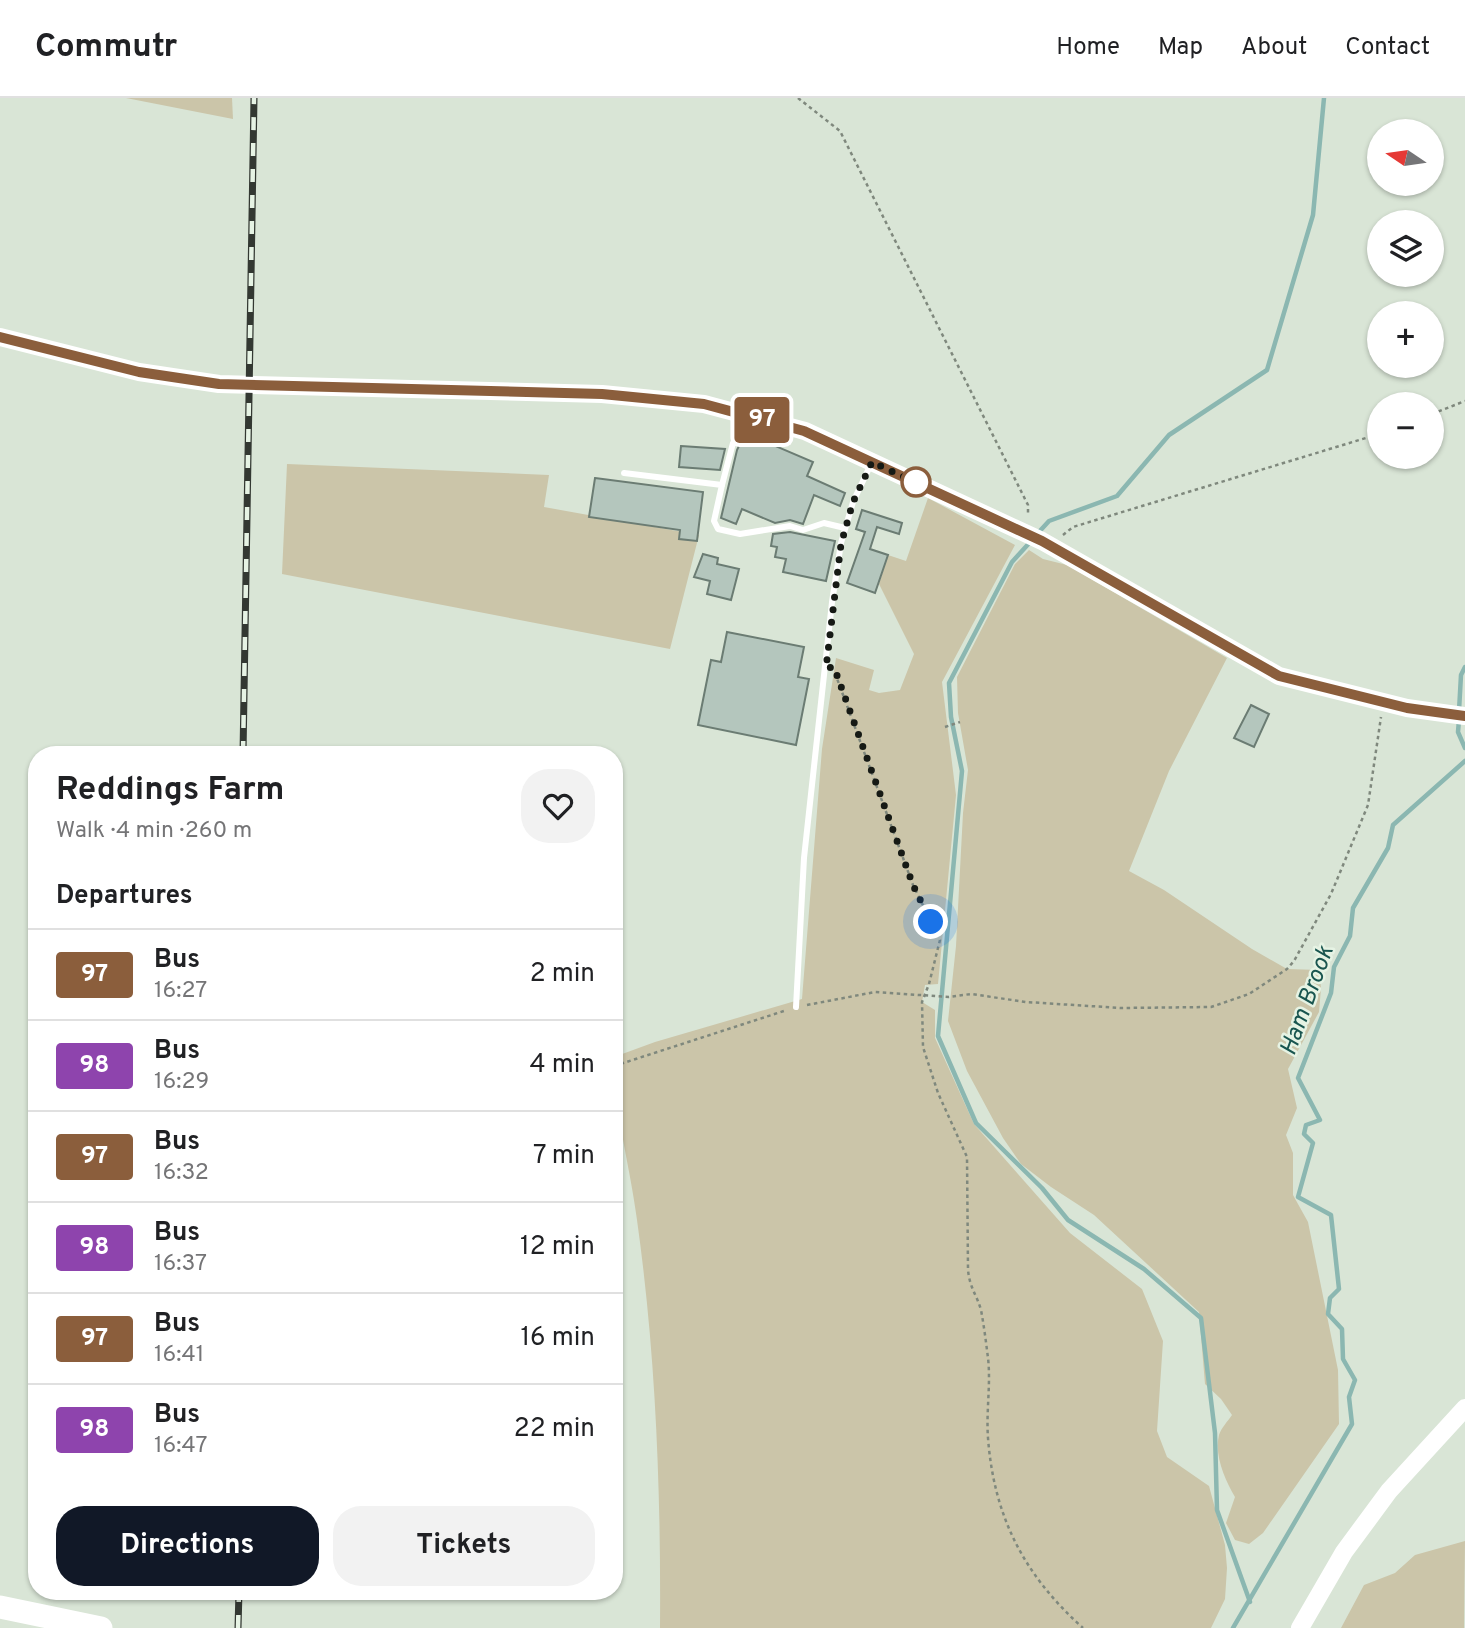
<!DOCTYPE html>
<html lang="en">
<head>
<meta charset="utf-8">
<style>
  body { margin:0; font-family:Overpass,sans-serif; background:#f2f2f2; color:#202124; height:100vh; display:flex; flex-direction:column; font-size:26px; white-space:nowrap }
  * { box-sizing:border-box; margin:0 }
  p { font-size:23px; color:#757577 }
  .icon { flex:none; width:38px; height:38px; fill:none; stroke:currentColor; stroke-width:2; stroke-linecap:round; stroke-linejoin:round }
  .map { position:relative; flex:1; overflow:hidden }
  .panel { position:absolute; left:28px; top:648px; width:595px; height:854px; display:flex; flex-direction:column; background:#fff; border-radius:28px; box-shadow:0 2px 5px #0004 }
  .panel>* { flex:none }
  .badge { padding:0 14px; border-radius:5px; font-size:24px; line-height:46px }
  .needle { width:46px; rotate:283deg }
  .tools { position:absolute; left:1367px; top:21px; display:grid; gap:14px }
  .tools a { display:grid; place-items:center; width:77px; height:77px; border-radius:50%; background:#fff; box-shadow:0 2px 5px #0004; font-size:35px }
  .you { position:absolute; width:35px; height:35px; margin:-18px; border:5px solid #fff; border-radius:50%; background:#1a73e8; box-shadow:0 0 0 10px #1a73e833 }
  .map>.badge { position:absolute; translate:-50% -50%; box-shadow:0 0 0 4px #fff }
  h2 { padding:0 28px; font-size:26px; line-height:63px }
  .round { display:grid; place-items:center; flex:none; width:74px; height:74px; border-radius:28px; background:#f2f2f2 }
  .headline { display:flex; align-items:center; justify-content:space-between; height:119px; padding:0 28px }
  h1 { font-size:33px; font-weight:700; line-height:52px }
  .action { display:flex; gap:14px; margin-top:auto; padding:14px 28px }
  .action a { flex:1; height:80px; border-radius:28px; background:#111827; color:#fff; font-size:28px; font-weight:700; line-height:80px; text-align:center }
  .action a+a { background:#f2f2f2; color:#202124 }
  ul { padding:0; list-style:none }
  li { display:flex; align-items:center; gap:21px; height:91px; padding:0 28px; border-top:2px solid #e0e0e0 }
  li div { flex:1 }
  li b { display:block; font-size:26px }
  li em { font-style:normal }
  li .badge { min-width:77px; font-weight:700; text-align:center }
  header { display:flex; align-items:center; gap:42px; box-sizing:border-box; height:98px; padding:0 35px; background:#fff; border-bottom:2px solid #e0e0e0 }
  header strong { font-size:33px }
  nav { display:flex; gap:38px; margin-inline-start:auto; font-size:24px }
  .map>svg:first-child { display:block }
  .green { fill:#cbc5a9 }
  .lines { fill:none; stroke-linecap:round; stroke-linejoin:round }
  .stream { stroke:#8bb7b1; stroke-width:4.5 }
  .building { fill:#b4c6bd; stroke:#6b7c73; stroke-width:2 }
  .path { stroke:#7f887d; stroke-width:2.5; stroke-dasharray:3.5 3.5; stroke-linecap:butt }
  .lane { stroke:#fff; stroke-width:6 }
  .secondary { stroke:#fff; stroke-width:18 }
  .highway { stroke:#fff; stroke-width:23 }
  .rail-casing { stroke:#333832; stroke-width:7 }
  .rail { stroke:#e6f3e4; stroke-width:4.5; stroke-dasharray:13; stroke-linecap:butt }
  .line-casing { stroke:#fff; stroke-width:16 }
  .line { stroke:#8b5e3c; stroke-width:10 }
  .walk { stroke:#161a15; stroke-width:7; stroke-dasharray:0 12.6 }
  .stop-dot { fill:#fff; stroke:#8b5e3c; stroke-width:3.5 }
  .labels { text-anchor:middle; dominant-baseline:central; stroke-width:5; stroke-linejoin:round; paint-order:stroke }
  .water-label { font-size:24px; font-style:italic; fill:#19554f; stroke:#e6f3e4 }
</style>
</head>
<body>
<header>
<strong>Commutr</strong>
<nav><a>Home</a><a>Map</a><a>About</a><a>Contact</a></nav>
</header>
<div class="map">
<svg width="1465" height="1530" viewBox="0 0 1465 1530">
  <rect width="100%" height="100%" fill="#d9e5d6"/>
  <!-- green -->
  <g class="green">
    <path d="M126,0H232L233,21Z"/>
    <path d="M287,366L549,377L544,409L699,437L670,551L282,476Z"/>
    <path d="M928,400L1015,447L942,584L956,697L938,886L925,887L922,904L935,912V940L974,1026L1070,1135L1142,1191L1163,1243L1157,1333L1167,1359L1209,1388L1225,1447L1227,1470L1225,1501L1211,1530H660C661,1394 656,1257 637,1122C630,1067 614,1014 614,959L655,944L802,901L822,651L836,560L874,572L869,592L879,595L900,592L914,556L879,486L888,457L906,463Z"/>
    <path d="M1029,452L1043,461L1067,467L1227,560L1169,673L1129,773L1164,792L1252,851L1287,871L1319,872L1321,890L1319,914L1288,971L1297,1010L1286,1037L1293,1055V1097L1308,1124L1338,1272L1339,1326L1263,1435L1249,1446L1235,1442L1226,1425L1235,1399C1225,1382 1214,1357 1219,1337C1221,1330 1228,1323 1232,1317L1221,1301L1205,1286L1199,1214L1094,1117L1051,1089L1021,1066L1003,1040L967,973L948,923L956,848L963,715L968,672L958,615L957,579L1015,466Z"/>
    <path d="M1465,1443L1464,1530H1341L1364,1487L1395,1475L1415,1457Z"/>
  </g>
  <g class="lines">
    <!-- stream -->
    <g class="stream">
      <path d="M1038,435L1049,423L1117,398L1169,337L1267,272L1313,117L1324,0"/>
      <path d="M1032,442L1012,464L949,585L951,619L962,673L938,938L976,1025L1042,1090L1068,1122L1144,1171L1201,1220L1215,1335L1217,1412L1250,1504"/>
      <path d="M1459,613L1461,577L1465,569"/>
      <path d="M1459,622L1458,634L1465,650"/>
      <path d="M1233,1530L1352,1326L1349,1299L1355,1282L1343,1261L1342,1231L1328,1216L1330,1200L1339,1191L1331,1117L1298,1099L1313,1045L1304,1036L1306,1027L1320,1022L1298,980L1331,895L1334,869L1350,838L1353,810L1388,750L1393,727L1465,663"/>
    </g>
  </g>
  <!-- building -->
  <g class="building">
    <path d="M745,335L813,364L807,378L845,395L840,408L814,397L803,426L790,422L775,425L742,411L736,426L721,420L737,352Z"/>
    <path d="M681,348L725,351L720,372L679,369Z"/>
    <path d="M595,380L703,394L697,443L679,441L680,432L589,419Z"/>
    <path d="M862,412L902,425L899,436L877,429L870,451L888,457L875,495L847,485L865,434L856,431Z"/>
    <path d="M790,434L835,443L826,483L783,474L786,461L775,459L777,449L771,448L773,436Z"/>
    <path d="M703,456L718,460L717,466L739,471L731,502L707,496L710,483L694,479Z"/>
    <path d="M727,534L804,549L798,579L809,581L796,647L698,627L711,562L721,564Z"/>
    <path d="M1251,607L1269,616L1254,649L1234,640Z"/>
  </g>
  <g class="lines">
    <!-- path -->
    <g class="path">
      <path d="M798,0L840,33L1028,407V418"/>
      <path d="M1432,316L1465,303"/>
      <path d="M1063,437L1073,429L1379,336"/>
      <path d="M835,575L913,787L940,842L929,886L922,904L923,949L938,995L967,1059L968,1172C970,1191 977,1197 981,1212C984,1228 986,1244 988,1260C991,1286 986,1313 988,1340C994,1419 1024,1477 1083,1530"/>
      <path d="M945,629L960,624"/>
      <path d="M807,907L875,894L949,899L971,896L1026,904L1121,910L1211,909L1249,896L1287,871L1294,863L1331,796L1368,707L1381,619"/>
      <path d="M614,968L787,912"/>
    </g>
    <!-- lane -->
    <g class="lane">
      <path d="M624,375L722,387L714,423L718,431L740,436L790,428L803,432L824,425L845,430"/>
      <path d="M722,387L733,345"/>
      <path d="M796,909L804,760L832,504L841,445L853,404L871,366"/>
    </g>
    <!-- secondary -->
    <g class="secondary">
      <path d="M0,239L139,274L219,286L602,296L704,306L805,333L1042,443L1279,578L1407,610L1465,618"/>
      <path d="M1300,1530L1344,1454L1389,1393L1465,1310"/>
    </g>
    <!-- highway -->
    <path class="highway" d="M0,1509L101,1530"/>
    <defs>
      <g id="rail">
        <path d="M243,656L254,0"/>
        <path d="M238,1530L239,1493"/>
      </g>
    </defs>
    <!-- rail casing -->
    <use href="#rail" class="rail-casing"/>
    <!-- rail -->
    <use href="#rail" class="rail"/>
  </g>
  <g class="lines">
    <defs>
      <path id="line" d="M0,239L139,274L219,286L602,296L704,306L804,333L1042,443L1279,578L1407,610L1465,618"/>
    </defs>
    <!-- line casing -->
    <use href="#line" class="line-casing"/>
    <!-- line -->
    <use href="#line" class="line"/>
    <!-- walk -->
    <path class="walk" d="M916,384L921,387L872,364L853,404L841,446L826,570L834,569L913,787L931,824"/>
  </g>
  <!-- markers -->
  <circle class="stop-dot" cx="916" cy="384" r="14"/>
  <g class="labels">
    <!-- water labels -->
    <g class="water-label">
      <text transform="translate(1308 903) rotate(-70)">Ham Brook</text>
    </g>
  </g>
</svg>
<div class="tools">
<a><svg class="needle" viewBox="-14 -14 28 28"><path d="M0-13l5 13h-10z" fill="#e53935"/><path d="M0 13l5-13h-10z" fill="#757577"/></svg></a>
<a><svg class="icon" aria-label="layers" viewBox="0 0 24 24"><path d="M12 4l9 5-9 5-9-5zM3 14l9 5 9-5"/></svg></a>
<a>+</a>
<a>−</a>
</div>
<div class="you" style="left:931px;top:824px"></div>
<b class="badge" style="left:762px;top:322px;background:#8b5e3c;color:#fff">97</b>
<section class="panel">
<div class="headline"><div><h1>Reddings Farm</h1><p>Walk · 4 min · 260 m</p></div><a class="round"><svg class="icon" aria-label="heart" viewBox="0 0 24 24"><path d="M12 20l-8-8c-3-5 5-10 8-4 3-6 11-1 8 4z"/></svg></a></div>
<h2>Departures</h2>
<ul>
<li><span class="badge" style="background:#8b5e3c;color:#fff">97</span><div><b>Bus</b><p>16:27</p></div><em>2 min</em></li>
<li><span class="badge" style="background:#8e44ad;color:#fff">98</span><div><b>Bus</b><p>16:29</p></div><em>4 min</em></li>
<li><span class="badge" style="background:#8b5e3c;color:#fff">97</span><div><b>Bus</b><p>16:32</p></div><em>7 min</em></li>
<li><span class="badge" style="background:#8e44ad;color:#fff">98</span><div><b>Bus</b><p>16:37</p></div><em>12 min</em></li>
<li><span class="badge" style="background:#8b5e3c;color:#fff">97</span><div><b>Bus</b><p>16:41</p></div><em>16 min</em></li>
<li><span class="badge" style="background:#8e44ad;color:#fff">98</span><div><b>Bus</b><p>16:47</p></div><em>22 min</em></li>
</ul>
<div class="action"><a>Directions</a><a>Tickets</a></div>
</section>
</div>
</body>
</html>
